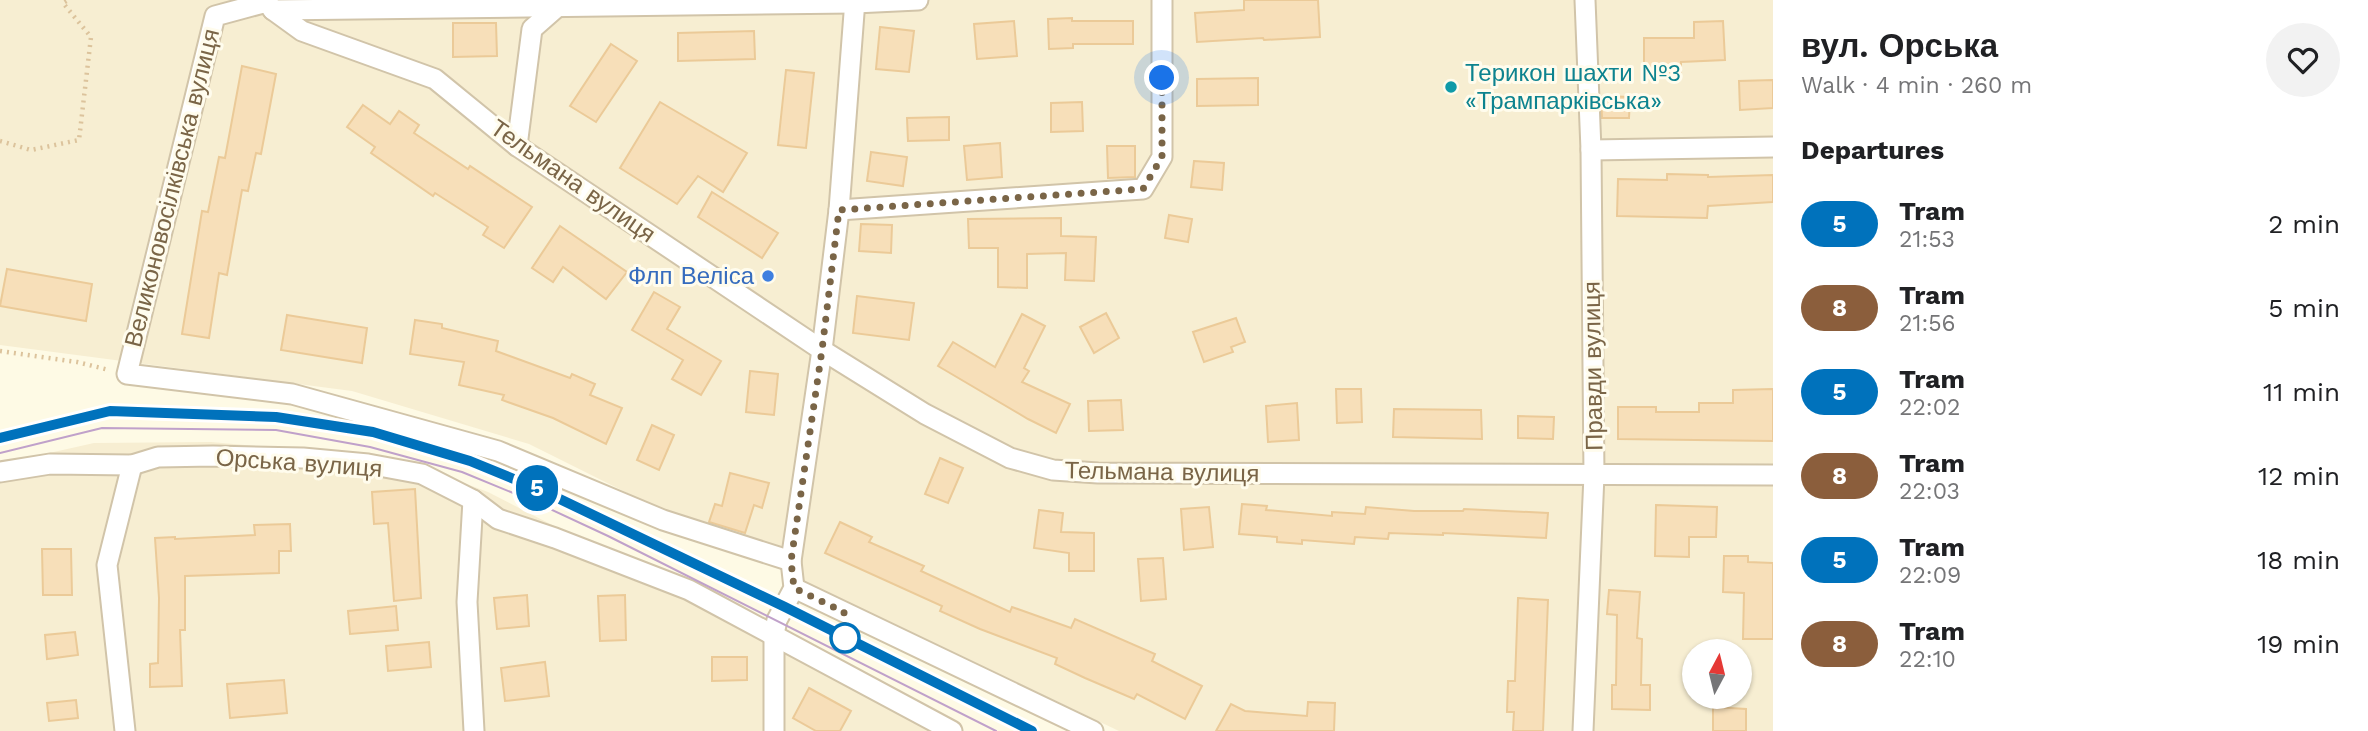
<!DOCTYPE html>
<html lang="en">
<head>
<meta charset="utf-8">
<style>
  body { margin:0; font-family:"Work Sans",sans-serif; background:#f2f2f2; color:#202124; height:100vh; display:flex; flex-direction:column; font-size:26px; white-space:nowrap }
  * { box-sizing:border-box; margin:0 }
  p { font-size:23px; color:#757577 }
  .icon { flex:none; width:38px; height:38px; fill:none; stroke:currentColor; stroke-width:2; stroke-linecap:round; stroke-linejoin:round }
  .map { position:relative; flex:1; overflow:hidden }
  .panel { display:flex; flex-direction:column; background:#fff; width:595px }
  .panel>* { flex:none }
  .badge { padding:0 14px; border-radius:23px; font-size:24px; line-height:46px }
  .needle { width:46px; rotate:7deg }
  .tools { position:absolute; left:1682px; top:639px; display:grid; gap:14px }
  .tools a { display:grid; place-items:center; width:70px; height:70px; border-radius:50%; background:#fff; box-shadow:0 2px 5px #0004; font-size:35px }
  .you { position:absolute; width:35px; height:35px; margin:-18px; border:5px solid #fff; border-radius:50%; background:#1a73e8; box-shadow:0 0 0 10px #1a73e833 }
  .map>.badge { position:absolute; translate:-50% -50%; box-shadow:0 0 0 4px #fff }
  h2 { padding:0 28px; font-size:26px; line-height:63px }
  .round { display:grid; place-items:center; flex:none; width:74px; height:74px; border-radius:37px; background:#f2f2f2 }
  .summary { display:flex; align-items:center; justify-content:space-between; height:119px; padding:0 28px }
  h1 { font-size:33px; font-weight:600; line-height:52px }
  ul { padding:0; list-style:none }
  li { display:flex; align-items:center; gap:21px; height:84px; padding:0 28px }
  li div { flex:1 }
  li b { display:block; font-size:26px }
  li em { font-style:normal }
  li .badge { min-width:77px; font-weight:700; text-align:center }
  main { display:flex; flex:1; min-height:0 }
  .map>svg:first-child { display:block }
  .residential { fill:#f7eed2; fill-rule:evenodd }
  .building { fill:#f7dfb9; stroke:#ebca98; stroke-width:2 }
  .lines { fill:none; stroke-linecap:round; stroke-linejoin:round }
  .minor-casing { stroke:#d1c4a9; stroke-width:23 }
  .path { stroke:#dcc39c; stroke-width:4.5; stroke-dasharray:2 5; stroke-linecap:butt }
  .minor { stroke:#fff; stroke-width:19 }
  .tram { stroke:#c0a1ca; stroke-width:2 }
  .line-casing { stroke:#fff; stroke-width:16 }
  .line { stroke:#0072bc; stroke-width:10 }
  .walk { stroke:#7a6547; stroke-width:7; stroke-dasharray:0 12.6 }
  .culture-dot { fill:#0f9aa8; stroke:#fffced; stroke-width:2.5 }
  .shop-dot { fill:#3f7fe0; stroke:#fffced; stroke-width:2.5 }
  .stop-dot { fill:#fff; stroke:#0072bc; stroke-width:3.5 }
  .labels { text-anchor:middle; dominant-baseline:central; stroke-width:6; stroke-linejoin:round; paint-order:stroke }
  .culture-label { font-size:24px; fill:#0d838f; stroke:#fffced; text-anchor:start }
  .street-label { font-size:24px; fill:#7a6547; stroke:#fffced }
  .shop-label { font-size:24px; fill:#366cbe; stroke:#fffced; text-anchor:end }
</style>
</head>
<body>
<main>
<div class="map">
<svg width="1773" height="731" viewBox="0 0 1773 731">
  <rect width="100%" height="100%" fill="#fefae5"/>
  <!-- residential -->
  <g class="residential">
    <path d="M0,0H1773V731H1119L812,585L529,444L352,391L0,345ZM1694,651H1740V696H1694Z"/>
    <path d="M211,442L332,453L424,468L488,492L953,731H0V464L94,443Z"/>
  </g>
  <!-- building -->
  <g class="building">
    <path d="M1244,0H1318L1320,37L1264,40L1263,38L1197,42L1195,13L1244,10Z"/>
    <path d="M1072,18V21H1133V44H1073V48L1049,49L1048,19Z"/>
    <path d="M1014,21L1017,56L977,59L974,24Z"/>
    <path d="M1723,21L1725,60L1681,62V73L1644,74V38H1694V22Z"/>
    <path d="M453,23H496L497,56L453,57Z"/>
    <path d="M880,27L914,31L909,72L876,69Z"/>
    <path d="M754,31L755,59L678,61V33Z"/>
    <path d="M611,44L637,61L596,122L570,106Z"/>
    <path d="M242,66L276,74L261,154L256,153L248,191L242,190L227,275L219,273L209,338L182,334L202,211L208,212L219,157L225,158Z"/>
    <path d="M786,70L814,73L806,148L778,145Z"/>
    <path d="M1258,78V105L1197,106V79Z"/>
    <path d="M1773,80V108L1740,110L1739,81Z"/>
    <path d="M1601,96L1630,97L1629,118H1602Z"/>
    <path d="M660,102L747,153L723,192L698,176L677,204L620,168Z"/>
    <path d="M1082,102L1083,131L1051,132V103Z"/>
    <path d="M363,105L390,124L399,111L419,125L414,133L468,169L470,166L532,207L504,248L483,235L488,227L435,193L433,196L371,153L375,147L347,127Z"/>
    <path d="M949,117V140L908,141L907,118Z"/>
    <path d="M1000,143L1002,177L967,180L964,146Z"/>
    <path d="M1107,146H1135V177L1108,178Z"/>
    <path d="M871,152L907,157L903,186L867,181Z"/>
    <path d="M1194,161L1224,163L1222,190L1191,187Z"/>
    <path d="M1667,174L1708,175V177L1773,175V202L1708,206L1707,218L1617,216L1618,179L1667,180Z"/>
    <path d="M712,192L778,233L762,258L698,217Z"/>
    <path d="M1169,215L1192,219L1188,242L1165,238Z"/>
    <path d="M1061,218V236L1096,237L1094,281L1065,280L1066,253L1027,254V288L998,287V248H969L968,219Z"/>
    <path d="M861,224L892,225L891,253L859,251Z"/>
    <path d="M560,226L627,272L606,299L563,267L553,282L532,268Z"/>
    <path d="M7,269L92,284L86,321L0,306Z"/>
    <path d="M654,292L680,307L667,329L721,361L701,395L672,379L683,360L632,330Z"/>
    <path d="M857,296L914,303L909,340L853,333Z"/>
    <path d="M1106,313L1119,338L1094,353L1080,327Z"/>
    <path d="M1022,314L1045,326L1024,368L1029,371L1022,382L1070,404L1056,433L1028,419L938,366L953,342L995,367Z"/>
    <path d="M287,315L367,328L362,363L281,350Z"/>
    <path d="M1236,318L1245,342L1231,347L1233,352L1204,362L1193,332Z"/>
    <path d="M415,320L442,324V328L498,341L496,351L570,378L572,374L595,384L590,395L622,408L606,444L553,418L502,400L504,395L459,385L464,362L410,354Z"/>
    <path d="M750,371L778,374L774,415L746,412Z"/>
    <path d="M1336,389H1361L1362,422L1337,423Z"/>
    <path d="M1773,389V441L1618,439V407H1656V412H1699V403H1733V390Z"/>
    <path d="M1121,400L1123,430L1089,431L1088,401Z"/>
    <path d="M1297,403L1299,440L1268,442L1266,406Z"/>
    <path d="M1394,409L1481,410L1482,439L1393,437Z"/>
    <path d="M1518,416L1554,417L1553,439L1518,438Z"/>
    <path d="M652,425L674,435L659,470L637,460Z"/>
    <path d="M940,458L963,468L948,503L925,494Z"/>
    <path d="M730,473L769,483L762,508L754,505L745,533L709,522L715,504L722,506Z"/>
    <path d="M415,489L421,598L394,601L388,523L374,524L372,492Z"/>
    <path d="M1242,504L1267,506L1266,510L1332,516V512L1365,514L1366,507L1414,511H1463L1464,509L1548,513L1546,538L1443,533V535L1389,533L1388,539L1355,537L1354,544L1302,540V544L1277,542V537L1239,534Z"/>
    <path d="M1656,505L1717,507L1716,537H1689V557L1655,556Z"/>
    <path d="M1209,507L1213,547L1184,550L1181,509Z"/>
    <path d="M1039,510L1063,513L1061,532L1094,533V571H1069V553L1034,548Z"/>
    <path d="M840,522L872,537L869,542L924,566L921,571L1010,612L1012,607L1071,628L1075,619L1155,654L1152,661L1202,686L1185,719L1137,694L1134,699L1085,678L1055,664L1057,658L980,629L940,611L942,606L825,553Z"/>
    <path d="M290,524L291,551H279V573L185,576V630H180L182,686L150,687V664L158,663L159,598L155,538L175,537V539L255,535L254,525Z"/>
    <path d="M42,549H71L72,595H43Z"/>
    <path d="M1724,556H1748V562L1773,563V639H1743L1744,593L1723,592Z"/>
    <path d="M1163,558L1166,599L1141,601L1138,559Z"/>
    <path d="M1609,590L1640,592L1637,638L1642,639L1641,685H1650V710L1612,709V685H1616L1617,615L1607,614Z"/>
    <path d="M527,595L529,626L497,629L494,598Z"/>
    <path d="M625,595L626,640L600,641L598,596Z"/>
    <path d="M1518,598L1548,600L1543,731H1513L1514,712H1507L1508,681H1515Z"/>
    <path d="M396,606L398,630L350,634L348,611Z"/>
    <path d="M75,632L78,655L47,659L45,635Z"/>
    <path d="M429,642L431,667L388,671L386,646Z"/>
    <path d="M712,657H747V680L712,681Z"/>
    <path d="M545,662L549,696L505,701L501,668Z"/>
    <path d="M284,680L287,713L230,718L227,684Z"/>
    <path d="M809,688L851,711L840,731H816L793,718Z"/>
    <path d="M76,700L78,718L49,721L47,703Z"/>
    <path d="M1308,702L1335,703L1334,731H1216L1231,704L1245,711L1307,716Z"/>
    <path d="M1713,707L1746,709V731H1713Z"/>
  </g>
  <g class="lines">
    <defs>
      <g id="minor">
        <path d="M266,0L267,2L215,16L127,374L292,394L498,451L663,520L791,561"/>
        <path d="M267,2L273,10L302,31L435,79L517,146L822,350L925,414L1010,458L1053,470L1098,473L1773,475"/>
        <path d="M273,10L855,3L918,0"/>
        <path d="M517,146L532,29L557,7V2"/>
        <path d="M1591,150L1773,147"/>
        <path d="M839,210L1143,189L1162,157V0"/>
        <path d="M0,472L50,464L132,465L158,457L213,456L303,458L368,464L422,474L473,500L498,519L555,538L689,590L952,731"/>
        <path d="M473,500L467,602L474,731"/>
        <path d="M794,588L1093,731"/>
        <path d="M125,731L107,565L132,465"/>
        <path d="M774,731V634L777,620L794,588L791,561L822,350L839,210L855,0"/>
        <path d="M1583,731L1594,475L1591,150L1585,0"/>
      </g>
    </defs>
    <!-- minor casing -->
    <use href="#minor" class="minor-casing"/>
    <!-- path -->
    <g class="path">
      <path d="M0,141L31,150L79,140L91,37L63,3L68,0"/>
      <path d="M0,351L77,362L109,370"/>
    </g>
    <!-- minor -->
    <use href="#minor" class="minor"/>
    <!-- tram -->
    <g class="tram">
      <path d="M0,438L110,411L277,417L373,432L470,461L543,491L785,607L1031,731"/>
      <path d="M0,453L102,428L276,430L370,447L462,472L535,502L608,536L996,731"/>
    </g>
  </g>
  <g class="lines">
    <defs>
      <path id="line" d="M0,438L110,411L276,417L373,432L470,461L543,491L785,607L1032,731"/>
    </defs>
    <!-- line casing -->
    <use href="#line" class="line-casing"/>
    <!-- line -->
    <use href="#line" class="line"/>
    <!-- walk -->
    <path class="walk" d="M845,638L844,612L794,588L791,561L822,350L839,210L1143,189L1162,157V78"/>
  </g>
  <!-- markers -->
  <circle class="culture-dot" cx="1451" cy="87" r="7"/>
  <circle class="shop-dot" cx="768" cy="276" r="7"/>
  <circle class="stop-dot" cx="845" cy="638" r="14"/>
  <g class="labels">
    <!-- culture labels -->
    <g class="culture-label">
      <text x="1465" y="73">Терикон шахти №3<tspan x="1465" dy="28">«Трампарківська»</tspan></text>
    </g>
    <!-- street labels -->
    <g class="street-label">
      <text transform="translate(573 181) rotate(35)">Тельмана вулиця</text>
      <text transform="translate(172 188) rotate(-76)">Великоновосілківська вулиця</text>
      <text transform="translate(1593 366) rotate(-91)">Правди вулиця</text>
      <text transform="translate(299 463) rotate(4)">Орська вулиця</text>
      <text transform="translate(1162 472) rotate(1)">Тельмана вулиця</text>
    </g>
    <!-- shop labels -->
    <g class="shop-label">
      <text x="754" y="276">Флп Веліса</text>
    </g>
  </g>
</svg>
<div class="tools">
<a><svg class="needle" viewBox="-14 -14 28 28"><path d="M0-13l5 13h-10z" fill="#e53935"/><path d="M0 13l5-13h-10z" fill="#757577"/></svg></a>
</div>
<div class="you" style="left:1162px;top:78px"></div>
<b class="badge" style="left:537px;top:488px;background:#0072bc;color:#fff">5</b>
</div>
<section class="panel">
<div class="summary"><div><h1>вул. Орська</h1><p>Walk · 4 min · 260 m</p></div><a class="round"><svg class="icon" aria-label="heart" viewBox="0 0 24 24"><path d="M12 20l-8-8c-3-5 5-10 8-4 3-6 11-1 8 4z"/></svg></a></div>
<h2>Departures</h2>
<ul>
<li><span class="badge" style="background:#0072bc;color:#fff">5</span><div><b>Tram</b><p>21:53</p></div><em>2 min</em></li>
<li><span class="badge" style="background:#8b5e3c;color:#fff">8</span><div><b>Tram</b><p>21:56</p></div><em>5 min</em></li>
<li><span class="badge" style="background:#0072bc;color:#fff">5</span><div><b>Tram</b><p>22:02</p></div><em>11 min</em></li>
<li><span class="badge" style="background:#8b5e3c;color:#fff">8</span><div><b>Tram</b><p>22:03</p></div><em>12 min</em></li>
<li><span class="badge" style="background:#0072bc;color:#fff">5</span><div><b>Tram</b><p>22:09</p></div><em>18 min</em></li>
<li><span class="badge" style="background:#8b5e3c;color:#fff">8</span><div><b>Tram</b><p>22:10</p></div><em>19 min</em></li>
</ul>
</section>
</main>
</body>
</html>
